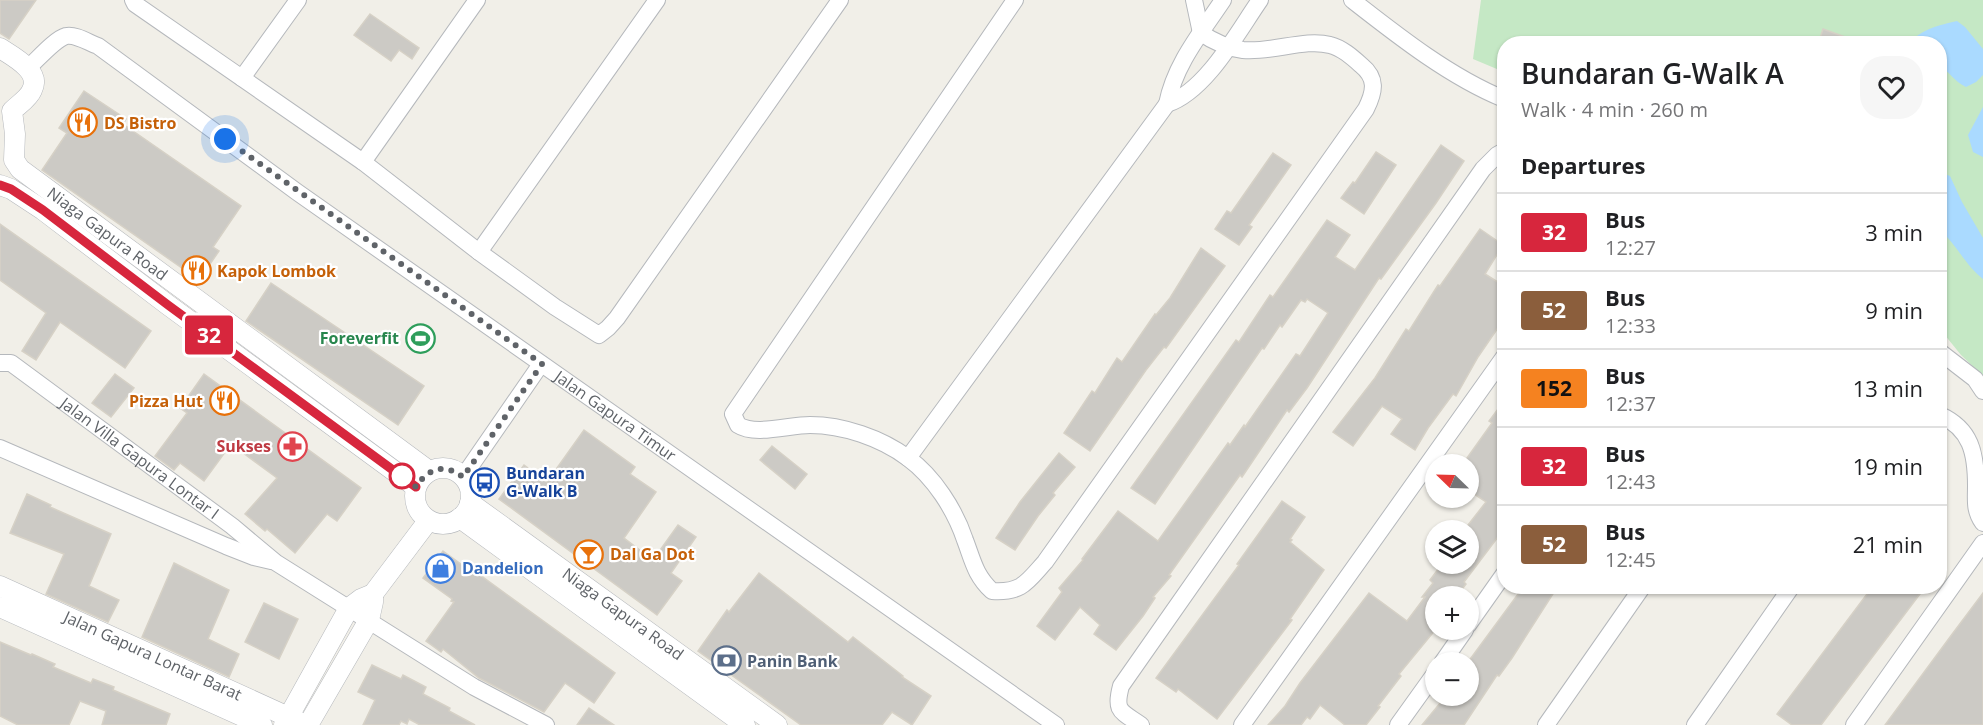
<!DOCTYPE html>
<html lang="en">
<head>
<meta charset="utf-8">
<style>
  body { margin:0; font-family:"Open Sans",sans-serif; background:#f6f6f6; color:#202124; height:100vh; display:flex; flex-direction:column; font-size:22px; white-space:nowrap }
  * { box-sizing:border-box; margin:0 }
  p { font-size:20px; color:#757577 }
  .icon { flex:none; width:33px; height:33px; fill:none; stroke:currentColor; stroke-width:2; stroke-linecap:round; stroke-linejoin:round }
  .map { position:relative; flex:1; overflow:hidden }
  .drawer { position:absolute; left:1497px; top:36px; width:450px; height:558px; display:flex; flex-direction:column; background:#fff; border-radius:24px; box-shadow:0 2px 4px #0004 }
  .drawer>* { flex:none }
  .badge { padding:0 12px; border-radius:4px; font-size:21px; line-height:39px }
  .needle { width:39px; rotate:293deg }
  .controls { position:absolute; left:1425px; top:454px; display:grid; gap:12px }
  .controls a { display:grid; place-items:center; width:54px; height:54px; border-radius:50%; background:#fff; box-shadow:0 2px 4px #0004; font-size:30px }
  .you { position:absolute; width:30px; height:30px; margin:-15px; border:4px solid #fff; border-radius:50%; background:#1a73e8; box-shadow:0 0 0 9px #1a73e833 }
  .map>.badge { position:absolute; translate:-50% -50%; box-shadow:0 0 0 3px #fff }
  h2 { padding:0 24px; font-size:22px; line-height:54px }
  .round { display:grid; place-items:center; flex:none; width:63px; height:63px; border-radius:24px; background:#f6f6f6 }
  .summary { display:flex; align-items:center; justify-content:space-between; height:102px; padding:0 24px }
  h1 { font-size:28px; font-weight:600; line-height:45px }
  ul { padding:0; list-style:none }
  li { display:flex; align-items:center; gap:18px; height:78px; padding:0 24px; border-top:2px solid #e0e0e0 }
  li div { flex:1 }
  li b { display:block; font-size:22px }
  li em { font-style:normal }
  li .badge { min-width:66px; font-weight:700; text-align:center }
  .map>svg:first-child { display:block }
  .green { fill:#c5e8c5 }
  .water { fill:#aadaff }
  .building { fill:#cccac5; stroke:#d6d1c6; stroke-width:1.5 }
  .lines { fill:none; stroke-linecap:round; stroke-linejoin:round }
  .minor-casing { stroke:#b5b8bc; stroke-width:18 }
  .tertiary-casing { stroke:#b5b8bc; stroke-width:21 }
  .minor { stroke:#fff; stroke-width:16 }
  .tertiary { stroke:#fff; stroke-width:20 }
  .line-casing { stroke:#fff; stroke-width:14 }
  .line { stroke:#d7263d; stroke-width:9 }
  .walk { stroke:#5f6368; stroke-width:6; stroke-dasharray:0 10.8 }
  .stop-dot { fill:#fff; stroke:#d7263d; stroke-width:3 }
  .labels { text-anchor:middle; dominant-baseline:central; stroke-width:4.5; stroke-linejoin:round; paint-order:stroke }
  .food-label { font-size:16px; font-weight:bold; fill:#c56008; stroke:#fff; text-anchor:start }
  .street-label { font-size:16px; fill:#5f6368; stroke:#fff }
  .leisure-label { font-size:16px; font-weight:bold; fill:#27864d; stroke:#fff; text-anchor:end }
  .health-label { font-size:16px; font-weight:bold; fill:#be3a42; stroke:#fff; text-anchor:end }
  .transit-label { font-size:16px; font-weight:bold; fill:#164399; stroke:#fff; text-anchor:start }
  .shop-label { font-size:16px; font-weight:bold; fill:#366cbe; stroke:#fff; text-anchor:start }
  .service-label { font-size:16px; font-weight:bold; fill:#4e5e75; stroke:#fff; text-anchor:start }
</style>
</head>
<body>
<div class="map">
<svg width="1983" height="725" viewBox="0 0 1983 725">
  <rect width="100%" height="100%" fill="#f1efe8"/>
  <!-- green -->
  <path class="green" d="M1481,0H1983V376L1961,355L1940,329V44H1504V72L1473,59Z"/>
  <!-- water -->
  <g class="water">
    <path d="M1957,21L1965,27L1983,49V75L1976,82L1966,87C1953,81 1951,72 1940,67V44L1910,43C1921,29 1940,25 1957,21Z"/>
    <path d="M1983,107V157L1973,152L1968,135Z"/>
    <path d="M1940,172L1950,176L1962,202L1983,238V279C1966,266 1956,244 1940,230Z"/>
  </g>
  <!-- building -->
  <g class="building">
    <path d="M0,0H36L9,39L0,33Z"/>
    <path d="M370,14L419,48L412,59L399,50L391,61L354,35Z"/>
    <path d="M1823,29L1859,42L1858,44H1818Z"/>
    <path d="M84,91L126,119L123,124L241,206L213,247L219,251L199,280L42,170L67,133L59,128Z"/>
    <path d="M1441,145L1464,161L1436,203L1381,279L1379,278L1307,388L1289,412L1287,410L1242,477L1240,475L1169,575L1171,576L1153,597L1155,598L1143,616L1116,650L1094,634L1100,625L1080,607L1055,640L1037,626L1062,592L1059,588L1083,560L1082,559L1118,511L1158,541L1228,443L1230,445L1244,425L1245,427L1296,354L1300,356L1328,313L1307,299L1305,302L1301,300L1282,327L1280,325L1264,349L1262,348L1155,504L1131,488L1236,340L1239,342L1270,295L1273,297L1327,220L1350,235L1335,257L1355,270Z"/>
    <path d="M1376,152L1396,165L1364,214L1341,198L1353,182L1355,183Z"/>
    <path d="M1273,153L1291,165L1249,225L1252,227L1239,245L1215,229L1227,211L1231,213Z"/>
    <path d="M0,224L151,331L125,368L60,322L36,360L22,351L46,313L0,280Z"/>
    <path d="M1480,229L1503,245L1485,274L1504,286V319L1478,357L1456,396L1453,394L1428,428L1415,450L1391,434L1402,419L1382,406L1353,446L1333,432L1375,378L1406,329L1409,331L1438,285L1440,286Z"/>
    <path d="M1201,248L1225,266L1166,348L1164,347L1146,370L1090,451L1064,433L1092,391L1095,393L1117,358L1122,362L1155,314L1156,315L1170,298Z"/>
    <path d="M271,283L424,386L398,425L246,321Z"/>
    <path d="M115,374L134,388L111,417L92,403Z"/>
    <path d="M204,374L361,488L337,521L327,514L295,553L267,529L265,531L245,514L277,478L231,444L204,481L180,463L174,470L155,456L187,413L180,408Z"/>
    <path d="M1504,401V529L1464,582L1466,584L1456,597H1436V629L1399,674L1401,676L1378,706L1380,707L1366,725H1345L1320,705L1310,719L1307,717L1301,725H1268L1285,706L1300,683L1369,593L1407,621L1425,597H1422L1433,583L1430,580L1442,564H1468V525L1486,502L1468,490V465H1462L1492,423L1489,421Z"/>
    <path d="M584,430L635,467L630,474L656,492L624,538L653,560L678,525L696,537L671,573L682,581L657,615L499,499L524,465L547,482Z"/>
    <path d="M772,446L807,474L795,489L760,460Z"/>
    <path d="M1059,453L1075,467L1053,493L1055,495L1038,516L1015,550L996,538L1020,502Z"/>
    <path d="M27,494L51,505L50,507L111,534L89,586L119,600L108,622L46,594L64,554L10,533Z"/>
    <path d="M1282,501L1305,517L1290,539L1292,540L1290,542L1324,570L1290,619L1292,620L1217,719L1178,689L1176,692L1156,678L1239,565L1237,564Z"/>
    <path d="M443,551L472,572L473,570L615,673L594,703L565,683L544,712L479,678L443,649L441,652L426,641L454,602L451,601L452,599L423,578Z"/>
    <path d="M174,563L229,590L208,639L239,654L229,677L142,637Z"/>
    <path d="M759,573L848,642L853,637L903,676L902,677L931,696L912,725L892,712L882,725H801L698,651L727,610L729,612Z"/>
    <path d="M1524,586H1558L1512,658L1499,676L1497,675L1464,725H1422L1446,696H1468V662Z"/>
    <path d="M1873,586H1926L1821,725H1792L1777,714Z"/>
    <path d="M1983,593V725H1885L1953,633Z"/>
    <path d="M264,603L298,619L279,659L245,642Z"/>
    <path d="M0,642L31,655L32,654L55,664L53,667L91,683L93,679L114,687L113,690L170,714L166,725H102L106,711L80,701L69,725H18L0,716Z"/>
    <path d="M372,665L401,679L403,675L426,687L423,694L450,708L449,711L475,725H420L409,719L407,724L401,721L399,725H363L375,700L358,692Z"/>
    <path d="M589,708L614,725H577Z"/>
  </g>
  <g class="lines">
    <defs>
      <g id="minor">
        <path d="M133,0L135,4L363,162L479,252L555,307L599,335L608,328L617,318L840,0"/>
        <path d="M1015,0L733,414L738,425C755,436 789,425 810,425C843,425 881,438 908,458C934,477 955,510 965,540C973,561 975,575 992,591C1022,593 1027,582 1045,562L1366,109C1375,91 1377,78 1361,65C1352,57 1342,48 1330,45C1305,38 1272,53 1243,50C1228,48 1214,42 1201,33L1194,0"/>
        <path d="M1223,0C1201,33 1175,64 1167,104C1206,91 1237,33 1260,0"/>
        <path d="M1352,0C1398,36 1450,77 1504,99"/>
        <path id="s1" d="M28,68C37,60 55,39 66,36C76,34 89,43 98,46L297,192L1056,725"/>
        <path d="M242,78L298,0"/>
        <path d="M363,162L477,0"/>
        <path d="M479,252L657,0"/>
        <path d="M1940,352L1975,379L1983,391"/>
        <path id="s2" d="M0,363H11L232,526L275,562L474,687L546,725"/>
        <path d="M1940,415C1971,429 1976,453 1976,486C1976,501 1974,510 1983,523"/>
        <path d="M0,448L226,546L254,557L271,561"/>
        <path d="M908,458L1167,104"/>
        <path d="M463,477L541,364"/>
        <path d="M1468,625L1504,574"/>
        <path d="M1442,663L1465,630"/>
        <path d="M1141,725C1121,711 1114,712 1121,686L1483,169L1497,155L1504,151"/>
        <path d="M1242,725L1504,357"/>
        <path d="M1398,725L1436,672"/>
        <path d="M1546,725L1643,586"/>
        <path d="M1695,725L1792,586"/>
        <path d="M1854,725L1983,543"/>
      </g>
      <g id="tertiary">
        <path id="s3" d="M0,48C12,56 42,71 32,90C29,98 18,105 12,111L15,134L14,160L20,169L429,471"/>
        <path d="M0,185L11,189L43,210L168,305L416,487"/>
        <circle cx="443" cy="496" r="28"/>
        <path id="s4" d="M470,503L777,725"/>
        <path d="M460,518L745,725"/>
        <path id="s5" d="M0,586L306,725"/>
        <path d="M0,607L262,725"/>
        <path d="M284,725L349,608L361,599L373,594L428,521"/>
        <path d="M308,725L369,620L373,602V594"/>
      </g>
    </defs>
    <!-- minor casing -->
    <use href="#minor" class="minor-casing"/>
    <!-- tertiary casing -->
    <use href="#tertiary" class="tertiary-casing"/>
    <!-- minor -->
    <use href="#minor" class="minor"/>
    <!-- tertiary -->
    <use href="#tertiary" class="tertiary"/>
  </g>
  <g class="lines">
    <defs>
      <path id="line" d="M0,185L11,189L43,210L168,305L416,487"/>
    </defs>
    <!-- line casing -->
    <use href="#line" class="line-casing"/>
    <!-- line -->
    <use href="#line" class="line"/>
    <!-- walk -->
    <path class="walk" d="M225,139L542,364L463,477C445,463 428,468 416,487L402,476"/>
  </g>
  <!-- icons -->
  <defs>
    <symbol id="restaurant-ring" viewBox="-11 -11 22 22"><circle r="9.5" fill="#fff" stroke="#e8710a" stroke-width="1.5"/><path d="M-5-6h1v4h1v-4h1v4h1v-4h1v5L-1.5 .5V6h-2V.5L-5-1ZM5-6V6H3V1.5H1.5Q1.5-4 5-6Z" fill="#e8710a"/></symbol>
    <symbol id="stadium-ring" viewBox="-11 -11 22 22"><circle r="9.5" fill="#fff" stroke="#2e9e5b" stroke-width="1.5"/><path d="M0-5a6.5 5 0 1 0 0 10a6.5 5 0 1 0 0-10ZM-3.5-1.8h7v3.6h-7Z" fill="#2e9e5b"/></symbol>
    <symbol id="pharmacy-ring" viewBox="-11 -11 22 22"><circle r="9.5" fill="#fff" stroke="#e0444e" stroke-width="1.5"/><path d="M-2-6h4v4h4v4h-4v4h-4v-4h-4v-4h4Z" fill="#e0444e"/></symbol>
    <symbol id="bus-ring" viewBox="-11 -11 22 22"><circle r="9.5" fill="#fff" stroke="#1a4fb4" stroke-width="1.5"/><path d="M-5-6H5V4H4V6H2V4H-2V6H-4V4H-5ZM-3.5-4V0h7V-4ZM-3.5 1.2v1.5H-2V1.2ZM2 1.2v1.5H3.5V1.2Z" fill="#1a4fb4"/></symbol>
    <symbol id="bar-ring" viewBox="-11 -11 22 22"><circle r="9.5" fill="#fff" stroke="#e8710a" stroke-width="1.5"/><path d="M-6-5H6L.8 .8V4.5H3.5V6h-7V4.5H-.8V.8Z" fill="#e8710a"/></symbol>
    <symbol id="shop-ring" viewBox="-11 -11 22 22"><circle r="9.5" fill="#fff" stroke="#3f7fe0" stroke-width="1.5"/><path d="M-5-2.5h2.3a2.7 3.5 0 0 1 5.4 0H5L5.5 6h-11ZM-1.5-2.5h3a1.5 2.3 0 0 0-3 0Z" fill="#3f7fe0"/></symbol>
    <symbol id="bank-ring" viewBox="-11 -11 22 22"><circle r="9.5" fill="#fff" stroke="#5c6f8a" stroke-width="1.5"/><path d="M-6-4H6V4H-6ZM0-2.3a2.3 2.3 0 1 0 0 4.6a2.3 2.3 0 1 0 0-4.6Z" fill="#5c6f8a"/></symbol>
  </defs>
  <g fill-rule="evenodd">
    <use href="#restaurant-ring" x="66" y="106" width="33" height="33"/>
    <use href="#restaurant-ring" x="180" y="254" width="33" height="33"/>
    <use href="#stadium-ring" x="404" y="322" width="33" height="33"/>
    <use href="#restaurant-ring" x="208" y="384" width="33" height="33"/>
    <use href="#pharmacy-ring" x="276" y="430" width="33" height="33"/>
    <use href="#bus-ring" x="468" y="466" width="33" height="33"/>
    <use href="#bar-ring" x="572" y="538" width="33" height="33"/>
    <use href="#shop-ring" x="424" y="552" width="33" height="33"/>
    <use href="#bank-ring" x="710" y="644" width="33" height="33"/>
  </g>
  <!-- markers -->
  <circle class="stop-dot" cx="402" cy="476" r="12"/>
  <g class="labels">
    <!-- food labels -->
    <g class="food-label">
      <text x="104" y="123">DS Bistro</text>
      <text x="217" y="271">Kapok Lombok</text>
      <text x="203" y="401" text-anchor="end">Pizza Hut</text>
      <text x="610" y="554">Dal Ga Dot</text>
    </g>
    <!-- street labels -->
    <g class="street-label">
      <text stroke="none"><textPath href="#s3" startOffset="256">Niaga Gapura Road</textPath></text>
      <text stroke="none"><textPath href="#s1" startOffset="720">Jalan Gapura Timur</textPath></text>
      <text stroke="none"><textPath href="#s2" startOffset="171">Jalan Villa Gapura Lontar I</textPath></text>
      <text stroke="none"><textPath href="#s4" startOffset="189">Niaga Gapura Road</textPath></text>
      <text stroke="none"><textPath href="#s5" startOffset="168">Jalan Gapura Lontar Barat</textPath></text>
    </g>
    <!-- leisure labels -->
    <g class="leisure-label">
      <text x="399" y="338">Foreverfit</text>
    </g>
    <!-- health labels -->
    <g class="health-label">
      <text x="271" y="446">Sukses</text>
    </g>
    <!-- transit labels -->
    <g class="transit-label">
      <text x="506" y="473">Bundaran<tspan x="506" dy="18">G-Walk B</tspan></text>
    </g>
    <!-- shop labels -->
    <g class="shop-label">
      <text x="462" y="568">Dandelion</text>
    </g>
    <!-- service labels -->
    <g class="service-label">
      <text x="747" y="661">Panin Bank</text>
    </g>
  </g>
</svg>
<div class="controls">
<a><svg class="needle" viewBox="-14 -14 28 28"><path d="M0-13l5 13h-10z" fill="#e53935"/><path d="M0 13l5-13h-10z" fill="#757577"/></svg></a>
<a><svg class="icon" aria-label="layers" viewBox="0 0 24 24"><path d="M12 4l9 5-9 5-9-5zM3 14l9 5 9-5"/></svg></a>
<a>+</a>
<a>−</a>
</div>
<div class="you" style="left:225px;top:139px"></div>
<b class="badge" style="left:209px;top:335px;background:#d7263d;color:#fff">32</b>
<section class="drawer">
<div class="summary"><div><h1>Bundaran G-Walk A</h1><p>Walk · 4 min · 260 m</p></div><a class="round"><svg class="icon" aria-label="heart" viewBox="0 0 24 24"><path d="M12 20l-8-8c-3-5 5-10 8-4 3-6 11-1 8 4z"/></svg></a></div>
<h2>Departures</h2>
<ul>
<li><span class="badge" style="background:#d7263d;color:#fff">32</span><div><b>Bus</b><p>12:27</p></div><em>3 min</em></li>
<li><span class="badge" style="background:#8b5e3c;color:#fff">52</span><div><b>Bus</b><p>12:33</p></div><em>9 min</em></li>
<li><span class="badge" style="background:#f58220;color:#111">152</span><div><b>Bus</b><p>12:37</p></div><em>13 min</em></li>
<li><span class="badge" style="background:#d7263d;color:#fff">32</span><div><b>Bus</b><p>12:43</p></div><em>19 min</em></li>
<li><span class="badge" style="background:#8b5e3c;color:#fff">52</span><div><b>Bus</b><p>12:45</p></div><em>21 min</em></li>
</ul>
</section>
</div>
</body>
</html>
